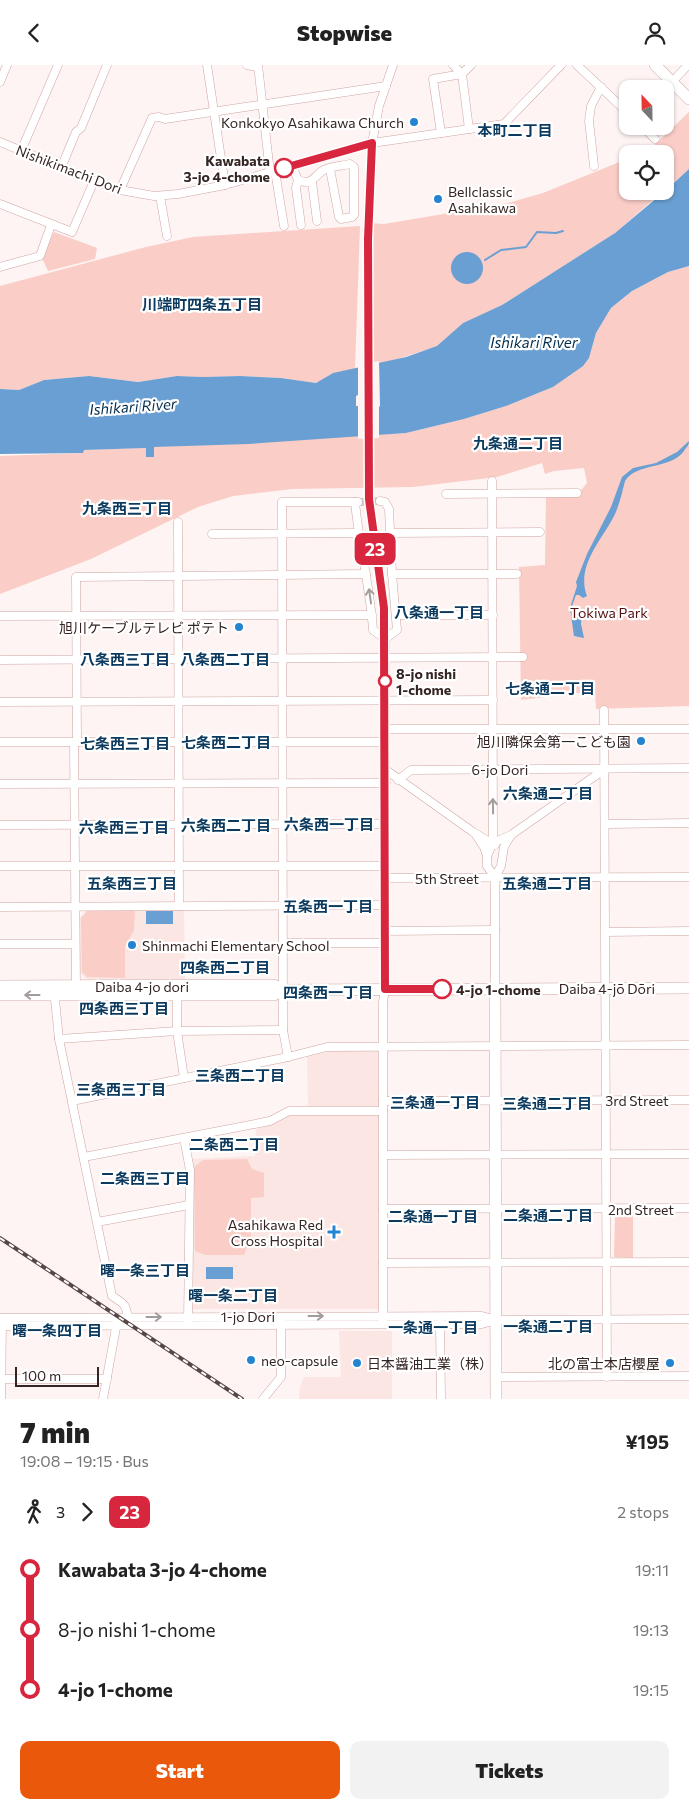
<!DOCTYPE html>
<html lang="en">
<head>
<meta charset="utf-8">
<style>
  body { margin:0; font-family:Commissioner,"Noto Sans JP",sans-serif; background:#f2f2f2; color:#222; height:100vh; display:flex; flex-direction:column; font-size:19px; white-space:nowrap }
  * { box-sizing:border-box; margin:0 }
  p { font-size:16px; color:#767676 }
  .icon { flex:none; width:28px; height:28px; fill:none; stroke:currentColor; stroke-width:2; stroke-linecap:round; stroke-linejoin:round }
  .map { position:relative; height:1334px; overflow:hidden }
  .side { display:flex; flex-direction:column; background:#fff; flex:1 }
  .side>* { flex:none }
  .badge { padding:0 10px; border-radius:8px; font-size:18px; line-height:32px }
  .needle { width:32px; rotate:338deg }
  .buttons { position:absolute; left:619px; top:15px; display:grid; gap:10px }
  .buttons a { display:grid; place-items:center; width:55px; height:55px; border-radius:10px; background:#fff; box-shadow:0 1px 4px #0004; font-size:25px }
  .scale { position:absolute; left:15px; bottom:12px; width:84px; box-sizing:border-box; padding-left:5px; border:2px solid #342422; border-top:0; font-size:14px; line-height:18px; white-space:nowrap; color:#342422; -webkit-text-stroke:4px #fff; paint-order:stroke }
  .map>.badge { position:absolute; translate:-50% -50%; box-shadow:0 0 0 2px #fff }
  .legs { display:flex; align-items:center; gap:8px; height:55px; padding:0 20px; font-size:16px }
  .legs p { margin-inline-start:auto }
  .head { display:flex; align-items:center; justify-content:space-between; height:85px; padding:0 20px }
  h1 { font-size:28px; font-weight:800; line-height:38px }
  .button { display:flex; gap:10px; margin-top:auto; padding:10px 20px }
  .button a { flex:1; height:58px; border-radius:10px; background:#ea580c; color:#fff; font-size:20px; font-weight:800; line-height:58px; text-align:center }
  .button a+a { background:#f2f2f2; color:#222 }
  ul { padding:0 20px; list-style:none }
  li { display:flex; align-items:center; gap:18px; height:60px; font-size:19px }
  li i { display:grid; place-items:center; width:8px; height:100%; margin:0 6px; background:currentColor }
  li i::after { content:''; width:12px; height:12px; margin:-6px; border:4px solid; border-radius:50%; background:#fff }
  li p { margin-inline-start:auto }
  li:first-child i { background:linear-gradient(#0000 50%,currentColor 0) }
  li:last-child i { background:linear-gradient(currentColor 50%,#0000 0) }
  header { display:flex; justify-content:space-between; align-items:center; height:65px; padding:0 20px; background:#fff; font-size:22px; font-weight:800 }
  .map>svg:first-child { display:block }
  .built { fill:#fbe6e3 }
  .green { fill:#facdc7 }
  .water { fill:#699fd2 }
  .pier { fill:#fdf4f3 }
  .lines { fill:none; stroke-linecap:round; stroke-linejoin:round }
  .stream { stroke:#699fd2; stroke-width:2 }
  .minor-tunnel { stroke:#d5cac9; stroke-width:8; stroke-dasharray:8 4; stroke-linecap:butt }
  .minor-casing { stroke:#cfa6a2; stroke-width:9 }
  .highway-casing { stroke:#cfa6a2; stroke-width:12 }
  .minor { stroke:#fff; stroke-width:8 }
  .highway { stroke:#fff; stroke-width:11 }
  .rail-casing { stroke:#574846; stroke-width:4 }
  .rail { stroke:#fff; stroke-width:2; stroke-dasharray:5.5; stroke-linecap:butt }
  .oneway { stroke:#a49c9c }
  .line-1-casing { stroke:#fff; stroke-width:11 }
  .line-1 { stroke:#d7263d; stroke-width:8 }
  .poi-dot { fill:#2484d0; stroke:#fff; stroke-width:2 }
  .stop-1-dot { fill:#fff; stroke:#d7263d; stroke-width:2.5 }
  .labels { text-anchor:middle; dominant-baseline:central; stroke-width:4.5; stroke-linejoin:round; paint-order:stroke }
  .poi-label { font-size:14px; fill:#342422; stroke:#fff; text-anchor:end }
  .stop-label { font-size:14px; font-weight:bold; fill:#342422; stroke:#fff; text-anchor:start }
  .street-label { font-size:14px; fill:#342422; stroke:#fff }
  .park-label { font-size:14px; fill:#54100f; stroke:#fff }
  .neighbourhood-label { font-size:15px; font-weight:bold; fill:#0c3a5e; stroke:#fff }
  .water-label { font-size:15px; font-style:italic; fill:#032e4f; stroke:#fff }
</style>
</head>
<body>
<header><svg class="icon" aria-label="back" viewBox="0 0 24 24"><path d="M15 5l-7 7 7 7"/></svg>Stopwise<svg class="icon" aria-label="person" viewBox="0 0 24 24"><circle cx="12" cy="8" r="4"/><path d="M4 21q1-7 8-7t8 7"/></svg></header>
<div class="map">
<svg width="689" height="1334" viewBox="0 0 689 1334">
  <rect width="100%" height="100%" fill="#fdf4f3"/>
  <!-- built -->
  <g class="built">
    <path d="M87,844H184L185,914H86L80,907V853Z"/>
    <path d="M378,985L379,1041H308L307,992L331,986Z"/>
    <path d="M289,1049H380L379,1244H193V1102L191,1094L255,1091L256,1064L272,1060Z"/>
    <path d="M339,1266H392V1334H299L300,1322L304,1312H341Z"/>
  </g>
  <!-- green -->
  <g class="green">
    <path d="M689,47V104L665,125V89H640L648,86Z"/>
    <path d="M627,94L628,126H663L615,168L502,240L463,258L438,281L369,303L368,158L384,159L508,138L543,128Z"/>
    <path d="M360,161L355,304L333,308L316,318L281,313L240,311L203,312L177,311L138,317L89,311L44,315L19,325L0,324V221L146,182L193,172Z"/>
    <path d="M54,167L97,183L95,194L48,206L42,193Z"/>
    <path d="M689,201V641L596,644L595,626L521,635L519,502L545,500L546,432L577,430L587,418L584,403L554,406L545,409L542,398L497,412L413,422L292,424L233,431L198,442L91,494L0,529V391L83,388L84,385L146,383V392H154L153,382L406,368L464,354L506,341L553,322L589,293L596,268L611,243L632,226L668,207Z"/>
    <path d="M88,845H135L134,865L125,882V913L87,912L82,907L81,853Z"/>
    <path d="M247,1094L252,1104L264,1108V1132L251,1133V1172L244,1190H205L195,1186L194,1102L203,1095Z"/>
    <path d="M615,1151H633V1193L614,1192Z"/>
  </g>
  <!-- water -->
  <g class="water">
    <path d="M689,104V201L668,207L632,226L611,243L596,268L589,293L583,301L553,322L506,341L464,354L406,368L248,379L154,382V392H146V383L84,385L83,388L0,389V324L19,325L44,315L89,311L138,317L177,311L203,312L240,311L281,313L316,318L333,308L406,292L437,281L463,258L502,240L615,168L665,126Z"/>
    <circle cx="467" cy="203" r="16"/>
    <path d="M689,376C689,381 687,381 684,386C670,405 637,397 625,416C622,428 619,442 613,453C600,477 576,502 587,531L583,533L579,530H576L572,541L575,551L582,550L581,559L584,573L574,571L570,543L577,521L576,517L587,489L611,442L622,412L633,403L656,398L677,387Z"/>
    <rect x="146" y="846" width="27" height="13"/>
    <rect x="206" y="1202" width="27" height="12"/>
  </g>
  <!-- pier -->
  <path class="pier" d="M379,296L380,341L379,342V373L358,374V341H356V331L358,330V300Z"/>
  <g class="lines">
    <!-- stream -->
    <path class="stream" d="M485,195L501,185L526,182L537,167L556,168L563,166"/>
    <!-- minor-tunnel -->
    <path class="minor-tunnel" d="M358,437L380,436"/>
    <defs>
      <g id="minor">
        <path d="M207,0L225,120"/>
        <path d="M247,0L257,2"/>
        <path d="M258,0L270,108"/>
        <path d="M453,0L462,9L469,64"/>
        <path d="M577,0L628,48"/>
        <path d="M0,17L7,0"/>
        <path d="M672,17L688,0"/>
        <path d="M642,61L655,74"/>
        <path d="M441,68L433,14L462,9L471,0"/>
        <path d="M0,77L94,116L120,125L154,131L178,129L225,120L372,78L504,59L561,0"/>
        <path d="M21,86L58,0"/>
        <path d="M292,101L298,115C311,121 313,113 322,106C329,101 342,101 350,99L354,102V150L352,152L341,154L339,152L330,104"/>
        <path d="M594,101L589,56L591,41L601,22"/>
        <path d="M61,103L76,67L81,63L107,0"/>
        <path d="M275,106L284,161"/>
        <path d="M298,115L296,123L301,160"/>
        <path d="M312,117L317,156"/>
        <path d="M120,125L152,53L159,52L165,54L386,21"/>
        <path d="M160,131L167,171"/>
        <path d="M0,139L72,167L94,116"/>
        <path d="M0,202L40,191L51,160"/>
        <path d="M492,416L493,778"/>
        <path d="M446,429L577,428"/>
        <path d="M380,436L385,437L389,444L392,509L397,565L385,574"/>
        <path d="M355,437C359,480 370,521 373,565L385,574"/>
        <path d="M178,457L179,841"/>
        <path d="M389,468L540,467"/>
        <path d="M212,469L358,468"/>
        <path d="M392,509H517"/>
        <path d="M397,550H493"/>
        <path d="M0,551L372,550"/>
        <path d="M0,595L523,592"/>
        <path d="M0,637L493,635"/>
        <path d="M604,645L607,1312"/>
        <path d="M385,664H689"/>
        <path d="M0,677H385"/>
        <path d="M74,677L76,923"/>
        <path d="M77,677L76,512L366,509"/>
        <path d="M386,705L473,767L495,780"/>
        <path d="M398,715L411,705L689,703"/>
        <path d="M0,719L386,718"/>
        <path d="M606,759L689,758"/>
        <path d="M0,760L385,759"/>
        <path d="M476,770L484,782L487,791V801L495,812"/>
        <path d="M487,791L493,778L511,770L605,704"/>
        <path d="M0,801H385"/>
        <path d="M385,813L689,812"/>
        <path d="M0,842L385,840"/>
        <path d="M385,866L495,865"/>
        <path d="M606,867L689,866"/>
        <path d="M283,878H385"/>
        <path d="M0,879H75"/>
        <path d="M495,924V812L501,801L504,782L511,770"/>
        <path d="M54,925L59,974L112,1231C125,1239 127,1240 128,1256"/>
        <path d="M177,925V966L184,1013"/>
        <path d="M59,974L177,966L283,965"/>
        <path d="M288,992L283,965L282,437H358"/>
        <path d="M72,1036L288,992L327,982L689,980"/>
        <path d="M383,1036L689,1035"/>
        <path d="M184,1073L190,1105L188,1256"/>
        <path d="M383,1090L689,1089"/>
        <path d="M84,1092L270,1056L289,1046H383"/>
        <path d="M383,1144L689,1143"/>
        <path d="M97,1157L189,1140"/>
        <path d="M383,1198L689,1197"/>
        <path d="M0,1253L482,1251L496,1255"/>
        <path d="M383,1259V937L385,924V574L384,543L369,434L368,174L372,78L379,41L393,0"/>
        <path d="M440,1259L441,1334"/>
        <path d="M0,1261L482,1259L496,1255L689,1254"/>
        <path d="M496,1312L689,1311"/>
        <path d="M0,1314H107"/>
        <path d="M1,1334L2,1257"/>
        <path d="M103,1334L117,1257"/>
        <path d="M263,1334L281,1312V1255"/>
      </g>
      <g id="highway">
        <path d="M655,0L689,34"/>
        <path d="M0,921L274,920L283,925"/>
        <path d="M495,924L496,1334"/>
        <path d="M0,930H274L283,925L689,923"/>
      </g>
    </defs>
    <!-- minor casing -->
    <use href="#minor" class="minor-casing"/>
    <!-- highway casing -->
    <use href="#highway" class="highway-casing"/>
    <!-- minor -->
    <use href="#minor" class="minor"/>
    <!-- highway -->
    <use href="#highway" class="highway"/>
    <defs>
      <path id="rail" d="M0,1173L242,1334"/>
    </defs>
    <!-- rail casing -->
    <use href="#rail" class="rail-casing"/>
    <!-- rail -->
    <use href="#rail" class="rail"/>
  </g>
  <!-- one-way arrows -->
  <defs><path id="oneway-shaft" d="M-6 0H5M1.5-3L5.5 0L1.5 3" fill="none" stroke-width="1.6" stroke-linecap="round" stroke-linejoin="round" transform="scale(1.25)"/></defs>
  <g class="oneway">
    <use href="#oneway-shaft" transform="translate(370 531) rotate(-98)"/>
    <use href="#oneway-shaft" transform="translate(493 741) rotate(-91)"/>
    <use href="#oneway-shaft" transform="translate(32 930) rotate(180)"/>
    <use href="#oneway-shaft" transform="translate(316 1251)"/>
    <use href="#oneway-shaft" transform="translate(154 1252)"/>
  </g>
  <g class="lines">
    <defs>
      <path id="line-1" d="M284,103L372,78L368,174L369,434L384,543V558L385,924H442"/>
    </defs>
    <!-- line-1 casing -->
    <use href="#line-1" class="line-1-casing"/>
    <!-- line-1 -->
    <use href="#line-1" class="line-1"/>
  </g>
  <!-- markers -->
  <g class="poi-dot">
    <circle cx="414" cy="57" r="5"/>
    <circle cx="438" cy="134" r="5"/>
    <circle cx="239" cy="562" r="5"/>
    <circle cx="641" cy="676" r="5"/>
    <circle cx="132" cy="880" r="5"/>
    <path d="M331.5 1159.5h5v5h5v5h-5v5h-5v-5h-5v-5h5z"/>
    <circle cx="251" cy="1295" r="5"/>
    <circle cx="357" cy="1298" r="5"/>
    <circle cx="670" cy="1298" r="5"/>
  </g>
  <g class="stop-1-dot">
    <circle cx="284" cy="103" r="9"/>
    <circle cx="385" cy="616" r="6"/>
    <circle cx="442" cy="924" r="9"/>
  </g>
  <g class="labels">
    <!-- poi labels -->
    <g class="poi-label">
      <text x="404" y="57">Konkokyo Asahikawa Church</text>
      <text x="448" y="126" text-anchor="start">Bellclassic<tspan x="448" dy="16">Asahikawa</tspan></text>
      <text x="229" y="562">旭川ケーブルテレビ ポテト</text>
      <text x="631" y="676">旭川隣保会第一こども園</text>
      <text x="142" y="880" text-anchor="start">Shinmachi Elementary School</text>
      <text x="323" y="1159">Asahikawa Red<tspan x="323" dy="16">Cross Hospital</tspan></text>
      <text x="261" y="1295" text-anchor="start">neo‐capsule</text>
      <text x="367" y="1298" text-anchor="start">日本醤油工業（株）</text>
      <text x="660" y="1298">北の富士本店櫻屋</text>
    </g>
    <!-- stop labels -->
    <g class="stop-label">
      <text x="270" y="95" text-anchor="end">Kawabata<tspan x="270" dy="16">3-jo 4-chome</tspan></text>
      <text x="396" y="608">8-jo nishi<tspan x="396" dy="16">1-chome</tspan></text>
      <text x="456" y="924">4-jo 1-chome</text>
    </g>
    <!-- street labels -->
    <g class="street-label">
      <text transform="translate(69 104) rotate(21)">Nishikimachi Dori</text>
      <text x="500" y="704">6-jo Dori</text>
      <text x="447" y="813">5th Street</text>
      <text x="142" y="921">Daiba 4-jo dori</text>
      <text x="607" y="923">Daiba 4-jō Dōri</text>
      <text x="637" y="1035">3rd Street</text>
      <text x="641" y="1144">2nd Street</text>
      <text x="248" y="1251">1-jo Dori</text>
    </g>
    <!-- park labels -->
    <g class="park-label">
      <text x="609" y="547">Tokiwa Park</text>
    </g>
    <!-- neighbourhood labels -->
    <g class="neighbourhood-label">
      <text x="515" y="65">本町二丁目</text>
      <text x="202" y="239">川端町四条五丁目</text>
      <text x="518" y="378">九条通二丁目</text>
      <text x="127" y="443">九条西三丁目</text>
      <text x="439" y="547">八条通一丁目</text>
      <text x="125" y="594">八条西三丁目</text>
      <text x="225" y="594">八条西二丁目</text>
      <text x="550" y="623">七条通二丁目</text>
      <text x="226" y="677">七条西二丁目</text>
      <text x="125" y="678">七条西三丁目</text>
      <text x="548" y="728">六条通二丁目</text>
      <text x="329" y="759">六条西一丁目</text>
      <text x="226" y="760">六条西二丁目</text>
      <text x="124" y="762">六条西三丁目</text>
      <text x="132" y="818">五条西三丁目</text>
      <text x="547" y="818">五条通二丁目</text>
      <text x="328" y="841">五条西一丁目</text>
      <text x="225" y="902">四条西二丁目</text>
      <text x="328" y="927">四条西一丁目</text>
      <text x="124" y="943">四条西三丁目</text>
      <text x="240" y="1010">三条西二丁目</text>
      <text x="121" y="1024">三条西三丁目</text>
      <text x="435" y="1037">三条通一丁目</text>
      <text x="547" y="1038">三条通二丁目</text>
      <text x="234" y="1079">二条西二丁目</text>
      <text x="145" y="1113">二条西三丁目</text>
      <text x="548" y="1150">二条通二丁目</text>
      <text x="433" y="1151">二条通一丁目</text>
      <text x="145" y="1205">曙一条三丁目</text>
      <text x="233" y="1230">曙一条二丁目</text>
      <text x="548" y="1261">一条通二丁目</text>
      <text x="433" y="1262">一条通一丁目</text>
      <text x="57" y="1265">曙一条四丁目</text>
    </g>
    <!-- water labels -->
    <g class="water-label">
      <text x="534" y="277">Ishikari River</text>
      <text transform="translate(133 341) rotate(-4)">Ishikari River</text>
    </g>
  </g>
</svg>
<div class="buttons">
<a><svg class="needle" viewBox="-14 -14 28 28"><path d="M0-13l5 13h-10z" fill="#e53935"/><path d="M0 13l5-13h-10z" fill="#767676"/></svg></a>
<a><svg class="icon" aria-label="locate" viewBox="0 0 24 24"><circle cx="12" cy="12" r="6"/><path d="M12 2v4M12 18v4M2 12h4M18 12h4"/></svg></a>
</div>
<div class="scale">100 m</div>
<b class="badge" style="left:375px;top:484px;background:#d7263d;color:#fff">23</b>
</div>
<section class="side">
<div class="head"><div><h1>7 min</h1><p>19:08 – 19:15 · Bus</p></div><b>¥195</b></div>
<div class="legs"><svg class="icon" aria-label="walk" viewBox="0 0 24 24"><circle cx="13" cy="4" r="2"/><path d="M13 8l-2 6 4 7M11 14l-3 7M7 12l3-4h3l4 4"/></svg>3<svg class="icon" aria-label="forward" viewBox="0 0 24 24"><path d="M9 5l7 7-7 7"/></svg><b class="badge" style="background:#d7263d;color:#fff">23</b><p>2 stops</p></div>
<ul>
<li><i style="color:#d7263d"></i><b>Kawabata 3-jo 4-chome</b><p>19:11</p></li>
<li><i style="color:#d7263d"></i><span>8-jo nishi 1-chome</span><p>19:13</p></li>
<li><i style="color:#d7263d"></i><b>4-jo 1-chome</b><p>19:15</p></li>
</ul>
<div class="button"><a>Start</a><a>Tickets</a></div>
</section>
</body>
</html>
